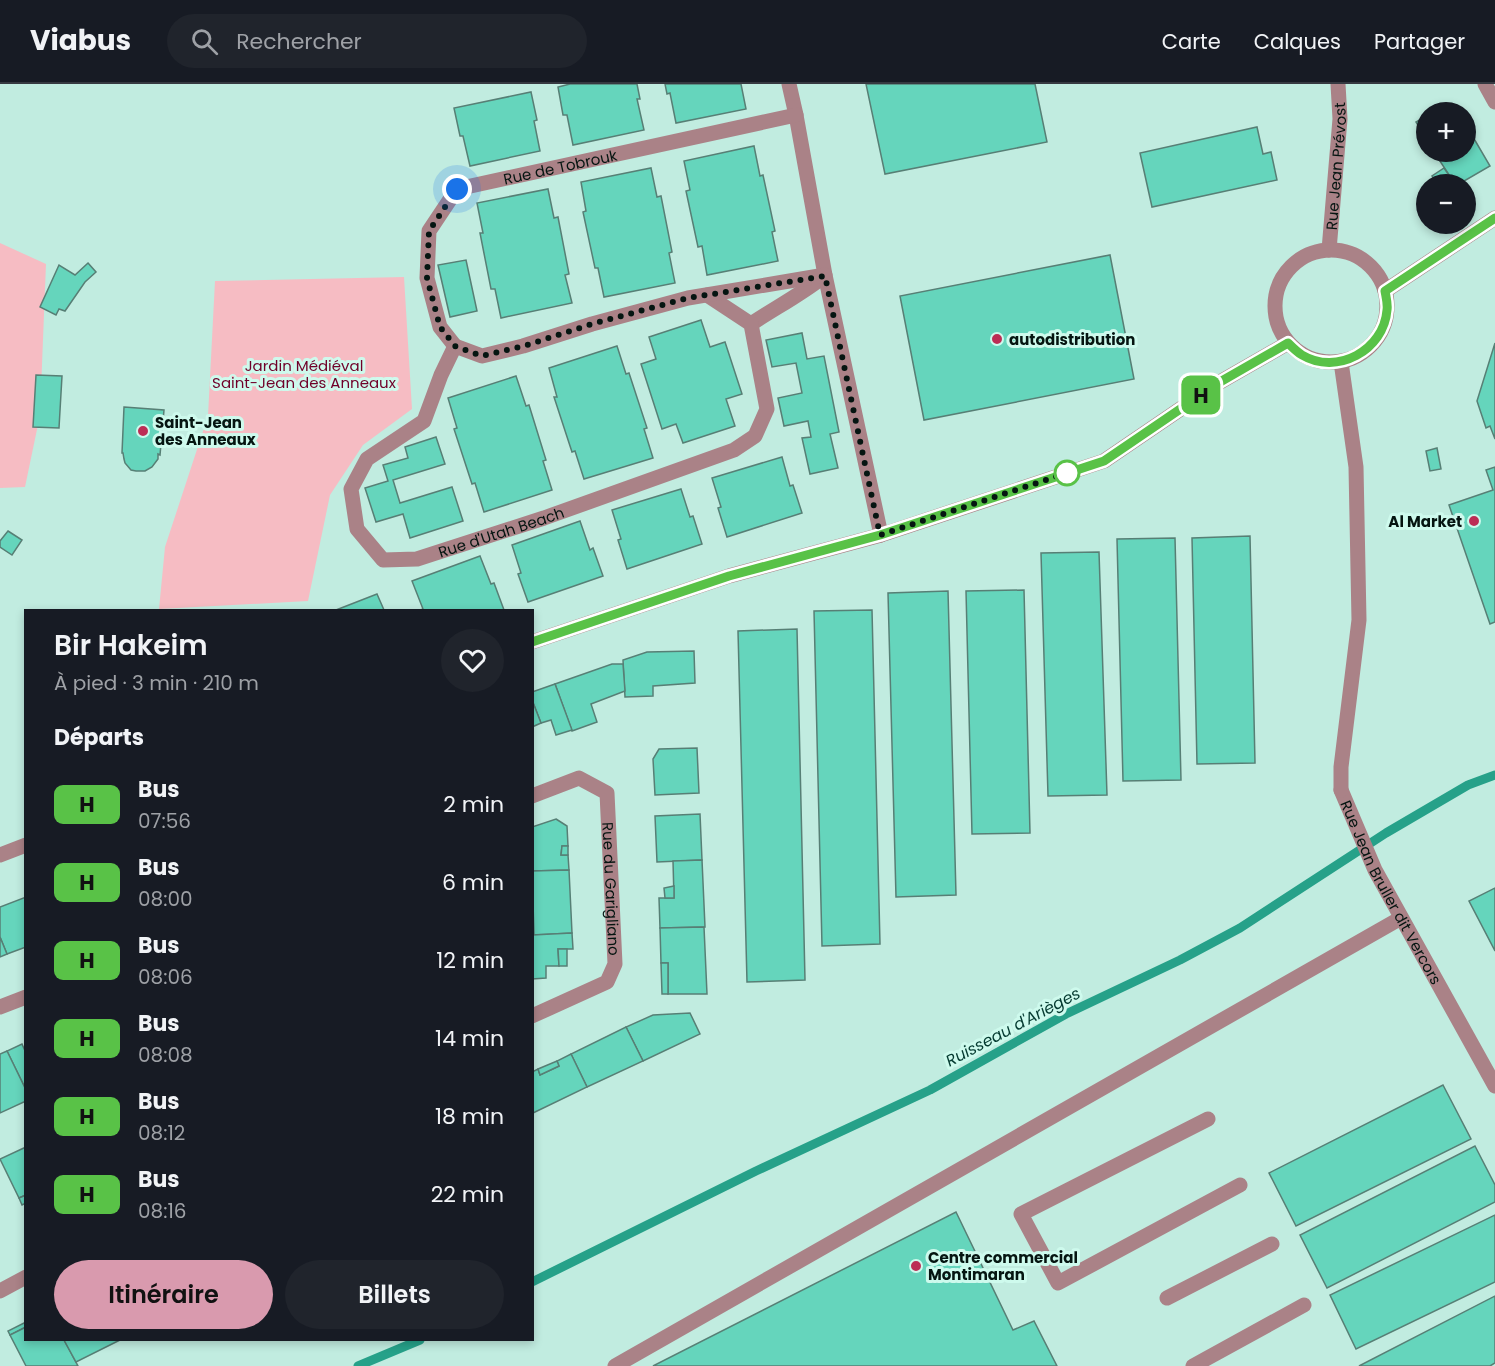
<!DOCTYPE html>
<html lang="fr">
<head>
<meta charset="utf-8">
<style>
  body { margin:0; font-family:Poppins,sans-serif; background:#20242c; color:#f1f3f6; height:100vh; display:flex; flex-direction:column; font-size:22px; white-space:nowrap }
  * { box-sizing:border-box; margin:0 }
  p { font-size:20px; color:#9ea1a6 }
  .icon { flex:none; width:33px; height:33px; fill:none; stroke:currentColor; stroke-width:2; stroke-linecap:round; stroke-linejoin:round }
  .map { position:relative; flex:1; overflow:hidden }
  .side { position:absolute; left:24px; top:525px; width:510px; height:732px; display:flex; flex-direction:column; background:#171b24; border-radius:0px; box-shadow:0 3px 9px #0003 }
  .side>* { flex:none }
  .badge { padding:0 12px; border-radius:9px; font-size:21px; line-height:39px }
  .buttons { position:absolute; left:1416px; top:18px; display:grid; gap:12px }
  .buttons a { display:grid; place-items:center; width:60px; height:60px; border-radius:50%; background:#171b24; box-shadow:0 3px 9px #0003; font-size:30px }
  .you { position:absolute; width:30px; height:30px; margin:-15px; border:4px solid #fff; border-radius:50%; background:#1a73e8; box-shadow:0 0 0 9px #1a73e833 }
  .map>.badge { position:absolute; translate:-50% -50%; box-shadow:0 0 0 3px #fff }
  h2 { padding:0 30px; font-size:22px; line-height:54px }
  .round { display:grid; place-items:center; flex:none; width:63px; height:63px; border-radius:32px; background:#20242c }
  .headline { display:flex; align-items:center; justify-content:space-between; height:102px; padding:0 30px }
  h1 { font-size:28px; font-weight:600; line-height:45px }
  .primary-button { display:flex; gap:12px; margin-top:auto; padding:12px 30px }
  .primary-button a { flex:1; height:69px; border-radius:36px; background:#d99aae; color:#111; font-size:24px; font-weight:600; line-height:69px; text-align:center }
  .primary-button a+a { background:#20242c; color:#f1f3f6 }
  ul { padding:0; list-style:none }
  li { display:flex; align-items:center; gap:18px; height:78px; padding:0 30px }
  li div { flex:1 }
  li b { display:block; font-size:22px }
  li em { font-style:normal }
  li .badge { min-width:66px; font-weight:700; text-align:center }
  header { display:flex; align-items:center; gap:36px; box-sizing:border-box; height:84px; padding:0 30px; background:#171b24; border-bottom:2px solid #363941 }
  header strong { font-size:28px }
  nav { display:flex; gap:33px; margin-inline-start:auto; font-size:21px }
  .search { width:420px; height:54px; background:#20242c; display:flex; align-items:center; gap:15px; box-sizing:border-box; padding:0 21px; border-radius:33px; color:#9ea1a6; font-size:22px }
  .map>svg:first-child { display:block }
  .green { fill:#f6bcc3 }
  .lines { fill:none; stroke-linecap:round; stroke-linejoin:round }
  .stream { stroke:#26a189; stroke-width:9 }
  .building { fill:#65d5bc; stroke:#577f75; stroke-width:1.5 }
  .service { stroke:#aa8287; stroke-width:15 }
  .minor { stroke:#aa8287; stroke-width:15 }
  .line-casing { stroke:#fff; stroke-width:14 }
  .line { stroke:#59c247; stroke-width:9 }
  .walk { stroke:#051511; stroke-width:6; stroke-dasharray:0 10.8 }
  .poi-dot { fill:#bc2d55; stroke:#cefaed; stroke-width:2 }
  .stop-dot { fill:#fff; stroke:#59c247; stroke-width:3 }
  .labels { text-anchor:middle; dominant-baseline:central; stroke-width:6; stroke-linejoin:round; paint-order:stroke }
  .street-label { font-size:15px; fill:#051511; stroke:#cefaed }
  .poi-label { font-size:15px; font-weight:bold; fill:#051511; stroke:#cefaed; text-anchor:start }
  .park-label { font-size:15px; fill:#700029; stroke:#cefaed }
  .water-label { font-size:16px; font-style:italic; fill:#043a30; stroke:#cefaed }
</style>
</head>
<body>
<header>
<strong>Viabus</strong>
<div class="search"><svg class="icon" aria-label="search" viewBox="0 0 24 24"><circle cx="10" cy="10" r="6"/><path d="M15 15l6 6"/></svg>Rechercher</div>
<nav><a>Carte</a><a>Calques</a><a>Partager</a></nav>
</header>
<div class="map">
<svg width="1495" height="1282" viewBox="0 0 1495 1282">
  <rect width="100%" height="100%" fill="#c1ece0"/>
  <!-- green -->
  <g class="green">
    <path d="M0,159L46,180L40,331L25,403L0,404Z"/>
    <path d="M404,193L412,325L363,361L330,411L308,517L159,525L165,463L208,332L215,197Z"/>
  </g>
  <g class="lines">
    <!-- stream -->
    <g class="stream">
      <path d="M532,1198L756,1087L930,1006L1066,930L1180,876L1240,844L1386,749L1468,701L1495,691"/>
      <path d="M358,1282L420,1256"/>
    </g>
  </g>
  <!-- building -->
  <g class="building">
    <path d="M570,0H637L640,15H637L644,46L573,61L567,31H563L558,3Z"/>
    <path d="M665,0H741L746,25L676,39L670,9L667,10Z"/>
    <path d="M866,0H1035L1047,58L885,90Z"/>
    <path d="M531,8L537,36L534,37L540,67L470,82L463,52H460L454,24Z"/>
    <path d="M1426,32V55L1416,38Z"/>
    <path d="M1466,41L1490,82L1459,100H1455L1434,68H1466Z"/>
    <path d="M1257,43L1263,70L1271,68L1277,96L1152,123L1140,69Z"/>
    <path d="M754,62L760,92L763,91L775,147L772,148L778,177L707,191L702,162L698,163L686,107L690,106L684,77Z"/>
    <path d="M651,84L657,113L661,112L672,168L669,169L675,199L604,213L598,184H595L583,128L586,127L581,98Z"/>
    <path d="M1444,84L1455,100H1437L1432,92Z"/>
    <path d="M548,105L554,134L558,133L569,190L565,191L572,219L501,234L495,205H491L480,149H483L477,119Z"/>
    <path d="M1110,171L1134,295L924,336L900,212Z"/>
    <path d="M466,176L477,227L450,233L438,181Z"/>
    <path d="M88,179L96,188L85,198L65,227L59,225L56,231L40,223L59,181L75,191Z"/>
    <path d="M701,236L710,263L725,258L742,310L726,315L735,342L683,359L676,340L662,345L641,280L656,275L649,253Z"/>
    <path d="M802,249L807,275L824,272L839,348L830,350L838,384L810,390L802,354L811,353L808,337L784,342L778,314L802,309L796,279L772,283L766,256Z"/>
    <path d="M1495,259V355L1490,342L1486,344L1477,317Z"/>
    <path d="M617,262L626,290L629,289L647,344L644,345L653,374L584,395L575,367L572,368L554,313H557L549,284Z"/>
    <path d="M36,291L62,292L59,344L33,343Z"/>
    <path d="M516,292L526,322L529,321L546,376L543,377L552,406L484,428L475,399L472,400L454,345L457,344L448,314Z"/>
    <path d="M124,323L164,326L160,371L158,370V375L152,383L145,387H136L131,386L125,379L124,375L123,369H122Z"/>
    <path d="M436,353L445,380L393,396L400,419L452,403L463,437L410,454L403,430L376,438L365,404L388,397L383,381L408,374L405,363Z"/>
    <path d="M1437,364L1441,385L1430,387L1426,367Z"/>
    <path d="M782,373L790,402L793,401L802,429L727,453L718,424L721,423L712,394Z"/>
    <path d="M1495,383V538L1490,540L1449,421L1493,406L1486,386Z"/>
    <path d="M681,405L690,433L693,432L702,460L627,485L618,456L621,455L612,426Z"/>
    <path d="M580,437L590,466L593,464L603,492L528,518L518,490L521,489L512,461Z"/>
    <path d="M8,447L22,456L12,471L0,463V457Z"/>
    <path d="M1250,452L1255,679L1197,680L1192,454Z"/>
    <path d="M1175,454L1181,696L1123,697L1117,455Z"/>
    <path d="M1099,468L1107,711L1048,712L1041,469Z"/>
    <path d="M480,472L491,500L494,499L504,526H420L423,525L412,497Z"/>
    <path d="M1024,506L1030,749L972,750L966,507Z"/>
    <path d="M948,507L956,811L896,813L888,509Z"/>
    <path d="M377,510L384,526H336Z"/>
    <path d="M872,526L880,860L822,862L814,527Z"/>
    <path d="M797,545L805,896L747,898L738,547Z"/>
    <path d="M694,567L695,599L653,602V612L625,613L623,576L647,568Z"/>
    <path d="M612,580H623L625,607L591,620L597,638L572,647L555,600Z"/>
    <path d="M555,600L572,646L556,651L551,636L541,639L532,616V608Z"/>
    <path d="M532,616L541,639L532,643Z"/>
    <path d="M697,664L699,709L655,711L653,675L659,665Z"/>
    <path d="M700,730L702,776L657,778L655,732Z"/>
    <path d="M556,735L567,742L568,762H562L561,771H568L569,786L532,787V743Z"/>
    <path d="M562,762H568V771H561Z"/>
    <path d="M702,776L705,843L660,844L659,814H674L673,777Z"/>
    <path d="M569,786L572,849L534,851L532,787Z"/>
    <path d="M674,802V814H665L664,804Z"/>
    <path d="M1495,804V867L1469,817Z"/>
    <path d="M26,813V863L7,870L0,853V823Z"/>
    <path d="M704,843L707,910H668V879H661L660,844Z"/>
    <path d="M572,849L573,865H558L559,882H546V894L532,895V851Z"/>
    <path d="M0,853L7,870L0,873Z"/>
    <path d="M558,865H567V882H559Z"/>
    <path d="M661,879H668V910H662Z"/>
    <path d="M690,929L700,950L643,977L626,943L653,931Z"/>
    <path d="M626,943L643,977L587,1003L571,970Z"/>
    <path d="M22,960L26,969V1006L7,967Z"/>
    <path d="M7,967L26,1006V1017L0,1029V970Z"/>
    <path d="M571,970L587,1003L533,1029L532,988L538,985L540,991L559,982L557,977Z"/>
    <path d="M557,977L559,982L540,991L538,985Z"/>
    <path d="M1443,1001L1471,1055L1296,1142L1269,1089Z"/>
    <path d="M1475,1062L1495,1101V1118L1327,1204L1300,1151Z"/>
    <path d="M26,1063V1111L19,1114L0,1075Z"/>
    <path d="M26,1111V1119L22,1121L19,1114Z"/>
    <path d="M956,1128L1013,1246L1034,1237L1057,1282H653Z"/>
    <path d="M1495,1131V1198L1356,1265L1330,1211Z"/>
    <path d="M1495,1212V1279L1490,1282H1359Z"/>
    <path d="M26,1238V1243L10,1251L8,1247Z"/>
    <path d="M26,1243V1256H64L78,1282H26L10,1251Z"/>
    <path d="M64,1256H120L76,1278Z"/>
  </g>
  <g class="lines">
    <!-- service -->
    <g class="service">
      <path id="s1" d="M1341,706L1375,786L1495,1002"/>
      <path d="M1208,1035L1021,1130L1058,1199L1240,1101"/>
      <path d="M1167,1214L1272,1160"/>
      <path d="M615,1282L1401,834"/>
      <path d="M1193,1282L1304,1221"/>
    </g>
    <!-- minor -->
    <g class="minor">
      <path d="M789,0L796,31L825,191L881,451"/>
      <path d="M1485,0L1495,18"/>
      <path id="s2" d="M1329,166L1340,35L1338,0"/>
      <circle cx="1331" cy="222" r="56"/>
      <path d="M1385,207L1495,134"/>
      <path d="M751,240C775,224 800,211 823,193"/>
      <path id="s3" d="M455,262L441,291L424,337L367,375L351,405L357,445L383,476L417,475L544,434L734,366L755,352L767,325L751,240L707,211"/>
      <path id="s4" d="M455,262L440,243L427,194L429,147L457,105L796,31"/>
      <path d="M455,262L482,272L523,262L592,240L688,214L825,191"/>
      <path d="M1341,278L1356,383L1359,536L1341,683V706"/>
      <path d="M532,558L729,492L881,451L1104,377L1220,298L1288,259"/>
      <path id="s5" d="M532,712L579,694L607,709L615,880L607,898L532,932"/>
      <path d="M0,771L26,761"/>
      <path d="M0,923L26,913"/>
      <path d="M0,1207L26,1193"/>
    </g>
  </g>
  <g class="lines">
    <defs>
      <path id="line" d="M532,558L729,492L880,451L1104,377L1220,298L1288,259C1292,263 1297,268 1302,271C1337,292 1384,266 1387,226C1388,220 1386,213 1385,207L1495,134"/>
    </defs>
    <!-- line casing -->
    <use href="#line" class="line-casing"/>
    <!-- line -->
    <use href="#line" class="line"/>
    <!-- walk -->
    <path class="walk" d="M457,105L429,147L427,194L440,243L455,262L482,272L524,262L592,240L688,214L825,192L880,451L1067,389"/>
  </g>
  <!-- markers -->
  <g class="poi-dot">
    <circle cx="997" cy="255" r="6"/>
    <circle cx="143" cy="347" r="6"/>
    <circle cx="1474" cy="437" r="6"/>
    <circle cx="916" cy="1182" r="6"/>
  </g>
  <circle class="stop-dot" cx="1067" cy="389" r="12"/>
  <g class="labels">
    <!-- street labels -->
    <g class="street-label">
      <text stroke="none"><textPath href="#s4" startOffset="278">Rue de Tobrouk</textPath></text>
      <text stroke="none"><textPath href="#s2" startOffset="84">Rue Jean Prévost</textPath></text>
      <text stroke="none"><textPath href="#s3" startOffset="387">Rue d'Utah Beach</textPath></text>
      <text stroke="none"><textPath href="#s5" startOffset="178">Rue du Garigliano</textPath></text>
      <text stroke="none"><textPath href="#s1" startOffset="114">Rue Jean Bruller dit Vercors</textPath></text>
    </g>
    <!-- poi labels -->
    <g class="poi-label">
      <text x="1009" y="255">autodistribution</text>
      <text x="155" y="338">Saint-Jean<tspan x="155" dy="17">des Anneaux</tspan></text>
      <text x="1462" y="437" text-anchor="end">Al Market</text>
      <text x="928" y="1173">Centre commercial<tspan x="928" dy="17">Montimaran</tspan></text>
    </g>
    <!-- park labels -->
    <g class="park-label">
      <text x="304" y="281">Jardin Médiéval<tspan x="304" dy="17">Saint-Jean des Anneaux</tspan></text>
    </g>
    <!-- water labels -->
    <g class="water-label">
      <text transform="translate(1013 943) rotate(-28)">Ruisseau d'Arièges</text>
    </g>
  </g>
</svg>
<div class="buttons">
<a>+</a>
<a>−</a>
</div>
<div class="you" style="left:457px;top:105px"></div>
<b class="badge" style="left:1201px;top:311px;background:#59c247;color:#111">H</b>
<section class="side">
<div class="headline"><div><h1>Bir Hakeim</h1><p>À pied · 3 min · 210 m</p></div><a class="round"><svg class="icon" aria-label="heart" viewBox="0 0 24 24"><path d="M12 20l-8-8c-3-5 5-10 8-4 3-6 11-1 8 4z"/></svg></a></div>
<h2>Départs</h2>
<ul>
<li><span class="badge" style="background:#59c247;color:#111">H</span><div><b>Bus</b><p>07:56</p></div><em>2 min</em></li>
<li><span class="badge" style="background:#59c247;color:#111">H</span><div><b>Bus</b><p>08:00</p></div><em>6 min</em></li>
<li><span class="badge" style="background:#59c247;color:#111">H</span><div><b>Bus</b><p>08:06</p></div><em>12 min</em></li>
<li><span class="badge" style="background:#59c247;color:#111">H</span><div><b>Bus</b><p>08:08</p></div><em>14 min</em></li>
<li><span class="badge" style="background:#59c247;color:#111">H</span><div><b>Bus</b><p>08:12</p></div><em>18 min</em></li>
<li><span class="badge" style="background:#59c247;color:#111">H</span><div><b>Bus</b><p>08:16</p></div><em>22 min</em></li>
</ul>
<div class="primary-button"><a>Itinéraire</a><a>Billets</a></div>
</section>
</div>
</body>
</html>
